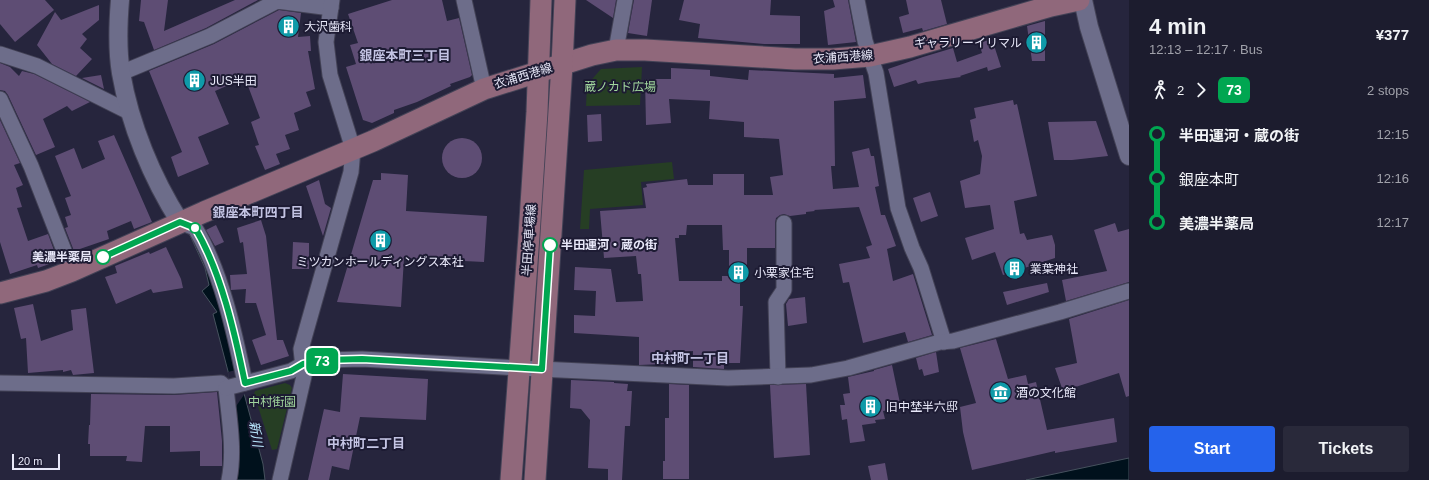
<!DOCTYPE html>
<html lang="en">
<head>
<meta charset="utf-8">
<style>
  body { margin:0; font-family:Helvetica,"Noto Sans JP",sans-serif; background:#29293a; color:#f1f3f6; height:100vh; display:flex; flex-direction:column; font-size:15px; white-space:nowrap }
  * { box-sizing:border-box; margin:0 }
  p { font-size:13px; color:#a0a1aa }
  .icon { flex:none; width:22px; height:22px; fill:none; stroke:currentColor; stroke-width:2; stroke-linecap:round; stroke-linejoin:round }
  .map { position:relative; flex:1; overflow:hidden }
  .details { display:flex; flex-direction:column; background:#1c1c2e; width:300px }
  .details>* { flex:none }
  .badge { padding:0 8px; border-radius:6px; font-size:14px; line-height:26px }
  .scale { position:absolute; left:12px; bottom:10px; width:48px; box-sizing:border-box; padding-left:4px; border:2px solid #e8e8f9; border-top:0; font-size:11px; line-height:14px; white-space:nowrap; color:#e8e8f9; -webkit-text-stroke:3px #1d1b33; paint-order:stroke }
  .map>.badge { position:absolute; translate:-50% -50%; box-shadow:0 0 0 2px #fff }
  .legs { display:flex; align-items:center; gap:6px; height:44px; padding:0 20px; font-size:13px }
  .legs p { margin-inline-start:auto }
  .summary { display:flex; align-items:center; justify-content:space-between; height:68px; padding:0 20px }
  h1 { font-size:22px; font-weight:700; line-height:30px }
  .cta { display:flex; gap:8px; margin-top:auto; padding:8px 20px }
  .cta a { flex:1; height:46px; border-radius:4px; background:#2563eb; color:#fff; font-size:16px; font-weight:700; line-height:46px; text-align:center }
  .cta a+a { background:#29293a; color:#f1f3f6 }
  ul { padding:0 20px; list-style:none }
  li { display:flex; align-items:center; gap:14px; height:44px; font-size:15px }
  li i { display:grid; place-items:center; width:6px; height:100%; margin:0 5px; background:currentColor }
  li i::after { content:''; width:10px; height:10px; margin:-5px; border:3px solid; border-radius:50%; background:#1c1c2e }
  li p { margin-inline-start:auto }
  li:first-child i { background:linear-gradient(#0000 50%,currentColor 0) }
  li:last-child i { background:linear-gradient(currentColor 50%,#0000 0) }
  main { display:flex; flex:1; min-height:0 }
  .map>svg:first-child { display:block }
  .green { fill:#263e24 }
  .water { fill:#00111c; stroke:#46525e }
  .pier { fill:#26253d }
  .building { fill:#5e4d74; fill-rule:evenodd }
  .lines { fill:none; stroke-linecap:round; stroke-linejoin:round }
  .minor-casing { stroke:#434256; stroke-width:17 }
  .tertiary-casing { stroke:#434256; stroke-width:20 }
  .secondary-casing { stroke:#434256; stroke-width:23 }
  .minor { stroke:#6d6d8a; stroke-width:15 }
  .tertiary { stroke:#6d6d8a; stroke-width:18 }
  .secondary { stroke:#90687b; stroke-width:21 }
  .line-1-casing { stroke:#fff; stroke-width:9 }
  .line-1 { stroke:#00a651; stroke-width:6 }
  .stop-1-dot { fill:#fff; stroke:#00a651; stroke-width:2 }
  .labels { text-anchor:middle; dominant-baseline:central; stroke-width:4; stroke-linejoin:round; paint-order:stroke }
  .poi-label { font-size:12px; fill:#e8e8f9; stroke:#1d1b33; text-anchor:start }
  .street-label { font-size:12px; fill:#e8e8f9; stroke:#1d1b33 }
  .park-label { font-size:12px; fill:#a1d69d; stroke:#1d1b33 }
  .stop-label { font-size:12px; font-weight:bold; fill:#e8e8f9; stroke:#1d1b33; text-anchor:start }
  .neighbourhood-label { font-size:13px; font-weight:bold; fill:#c4c4e4; stroke:#1d1b33 }
  .water-label { font-size:13px; font-style:italic; fill:#b9e7fe; stroke:#1d1b33 }
</style>
</head>
<body>
<main>
<div class="map">
<svg width="1129" height="480" viewBox="0 0 1129 480">
  <rect width="100%" height="100%" fill="#26253d"/>
  <!-- green -->
  <g class="green">
    <path d="M642,67L640,105L586,106L587,85L601,69Z"/>
    <path d="M672,162L674,179L641,182L643,205L590,209L589,229H580L584,170Z"/>
    <path d="M285,383L290,385L292,388L277,449L272,450L254,394L255,391Z"/>
  </g>
  <!-- water -->
  <g class="water">
    <path d="M194,231L210,267L263,464L265,480H235L229,375L213,314L217,312L202,291L209,285L205,268L189,233Z"/>
    <path d="M1129,458V480H1026Z"/>
  </g>
  <!-- pier -->
  <path class="pier" d="M240,369L246,392L232,412L228,372Z"/>
  <!-- building -->
  <g class="building">
    <path d="M0,0H45L54,10L15,42L0,24Z"/>
    <path d="M141,0H168L164,31L235,0H258L206,28L154,50L144,22L139,21Z"/>
    <path d="M392,0H442L447,21L459,18L472,75L470,77L450,84L451,86L417,102L394,110V113L372,123L363,120L346,67L356,64L350,45L358,43L348,14Z"/>
    <path d="M586,0H616L613,18Z"/>
    <path d="M634,0H652L647,36L628,33Z"/>
    <path d="M684,0H771L770,15L800,16V44H764L698,38L700,24L679,20Z"/>
    <path d="M833,0H848L856,42L828,45L824,11L835,7Z"/>
    <path d="M906,0H941L947,24L923,31L922,28L903,33L899,17L909,14Z"/>
    <path d="M99,5V20L82,34L87,39L80,48L92,59L76,76L52,64L37,45L55,12L61,20Z"/>
    <path d="M279,10L301,13L298,37L310,36L311,51H308L315,89L306,92L311,106L294,113L299,130L285,135L290,149L276,154L280,164L265,170L255,146L259,145L251,122L260,118L245,78L215,91L229,124L198,137L209,164L178,177L171,157L182,152L149,71L214,44Z"/>
    <path d="M1045,21V61H1032L1027,26Z"/>
    <path d="M992,39L1001,67L988,71L987,67L960,76L961,77L926,82L918,84L916,80L894,87L888,69L923,57L953,48L957,62L982,53L979,43Z"/>
    <path d="M0,63L10,67L19,76L22,71L34,74L90,102L72,111L67,106L43,119L55,147L36,155L8,95L5,91L0,90Z"/>
    <path d="M671,68L710,70V76L748,80L749,70L834,74V78L863,75L866,98L834,101L835,166H831L833,189L859,187L852,152L869,148L871,156H874L879,186L875,187L881,215H885L896,246L887,249L893,281L913,274L932,335L908,342L905,332L863,343L849,282L843,283L839,264L870,258L866,247L872,245L859,207L814,210L815,211L806,212V214L790,216L784,214L780,215L776,218L775,223V248H747V280H740V306H743L740,363H724V369L693,367V351L663,354L664,364L639,365V337L574,333V315L595,316L596,291L574,290L575,267L611,269L616,302L643,301L641,274H638L636,256L604,258L600,211L646,208L643,188L647,187L646,184L687,179L688,185H713V174H744V195H773L770,177L783,175L779,139L744,137V122L709,119L710,101L669,99L671,123L646,125L645,79H671ZM687,225H722L723,250H729V276H722V281H679L675,238H679V235H686Z"/>
    <path d="M101,75L104,89L82,78Z"/>
    <path d="M1013,100L1014,105L1017,104L1037,196L1014,201L1020,234L1024,233L1027,240L1052,235L1055,245V258L1003,275L995,252L972,260L965,238L994,229L990,205L965,208L960,181L980,174L982,156L978,140L974,142L970,120L976,118L974,108Z"/>
    <path d="M601,114L602,141L588,142L587,115Z"/>
    <path d="M0,120L20,163L14,165L23,185L16,188L22,207L17,208L28,241L48,234L58,261L38,268L37,265L10,274L0,242Z"/>
    <path d="M1096,121L1108,156L1072,160H1054L1048,122Z"/>
    <path d="M114,135L152,222L134,229L131,221L107,231L109,239L74,251L65,228L68,227L65,217L71,215L65,198L71,196L55,156L74,148L82,169L105,159L98,141Z"/>
    <circle cx="462" cy="158" r="20"/>
    <path d="M381,173L408,175L406,211L487,216L484,262L404,258L401,307L337,302L373,180H381Z"/>
    <path d="M319,180L325,204L331,208L323,236L306,186Z"/>
    <path d="M930,192L938,216L921,222L913,198Z"/>
    <path d="M261,220L266,236L277,340H283L289,356L261,365L252,340L266,335L256,303H245L246,289L231,290L230,275L247,274L243,242L240,243L237,228Z"/>
    <path d="M1115,223L1118,232L1129,229V282L1066,301L1062,280L1107,271L1094,230Z"/>
    <path d="M216,225L224,242L215,246L206,230Z"/>
    <path d="M293,242L309,243V269H292Z"/>
    <path d="M166,247L181,279L183,288L153,293L151,289L116,304L105,277L117,273L115,266L149,252L150,254Z"/>
    <path d="M1047,283L1049,292L1007,305L1003,292Z"/>
    <path d="M805,297L807,323L788,326L786,304L789,299Z"/>
    <path d="M1129,300V396L1126,397L1119,373L1063,391L1055,368L1077,363L1069,319Z"/>
    <path d="M33,304L41,341L73,330L71,310L86,308L94,373L73,375L71,370L63,372V370L28,373L26,338L21,339L14,308Z"/>
    <path d="M996,339L1008,379L1026,375L1028,384L1036,382L1047,430L1114,418L1117,442L1055,453V451L972,470L963,432L960,407L976,403L960,348Z"/>
    <path d="M936,352L939,372L924,376L922,369L919,370L916,358Z"/>
    <path d="M892,365L901,408L883,411L885,419L875,420L876,423L862,425L865,441L850,443L847,419L842,420L840,405H845L843,394L850,393L848,377L874,371V370Z"/>
    <path d="M343,374L428,379L426,420L360,417L349,470L332,466L329,480H308L324,409L340,412Z"/>
    <path d="M571,380L614,382V383L628,384L627,391H632L630,426H625L622,480H608V469L588,468L590,420L581,409L570,408Z"/>
    <path d="M669,384L689,385V479H663V461H665V418H669Z"/>
    <path d="M806,384L810,455L774,458L770,385Z"/>
    <path d="M217,392L222,441V466H200V451L170,452V426H145L142,462L126,461L127,456H90V444H88L89,425H90L91,394L174,395Z"/>
    <path d="M885,463L888,480H871L868,466Z"/>
  </g>
  <g class="lines">
    <defs>
      <g id="minor">
        <path d="M464,0L484,89"/>
        <path d="M857,0L865,41L876,73L898,208L912,248L921,268L944,342"/>
        <path d="M616,50L625,0"/>
        <path d="M0,54L37,66L131,113"/>
        <path d="M121,73L210,36L277,1L331,8"/>
        <path d="M0,99L31,166L72,271"/>
        <path d="M180,222L195,228C221,270 235,334 245,383"/>
        <path d="M778,377L776,302L784,290V223"/>
        <path d="M0,383L174,386L221,383L226,388C229,417 235,451 229,480"/>
        <path d="M226,388L291,371L303,364L325,360L362,359L519,368L728,378L811,375L848,368L940,342L953,341L1060,312L1129,291"/>
        <path d="M280,480L304,376L301,349L351,172L353,149L330,75L326,42L332,0"/>
      </g>
      <g id="tertiary">
        <path d="M120,0C118,24 117,49 121,73C130,125 152,178 180,222"/>
        <path d="M1083,0L1089,27L1129,156"/>
      </g>
      <g id="secondary">
        <path d="M0,293L46,281L72,271L204,212L373,141L484,89L592,55L616,50H645L795,59H833L870,56L910,47L1051,6L1079,0"/>
        <path d="M511,480L529,236L537,112L541,0"/>
        <path d="M535,480L562,65L565,0"/>
      </g>
    </defs>
    <!-- minor casing -->
    <use href="#minor" class="minor-casing"/>
    <!-- tertiary casing -->
    <use href="#tertiary" class="tertiary-casing"/>
    <!-- secondary casing -->
    <use href="#secondary" class="secondary-casing"/>
    <!-- minor -->
    <use href="#minor" class="minor"/>
    <!-- tertiary -->
    <use href="#tertiary" class="tertiary"/>
    <!-- secondary -->
    <use href="#secondary" class="secondary"/>
  </g>
  <g class="lines">
    <defs>
      <path id="line-1" d="M103,257L180,222L195,228C221,271 235,334 245,383L291,371L303,364L325,360L362,359L542,369L550,245"/>
    </defs>
    <!-- line-1 casing -->
    <use href="#line-1" class="line-1-casing"/>
    <!-- line-1 -->
    <use href="#line-1" class="line-1"/>
  </g>
  <!-- icons -->
  <defs>
    <symbol id="building-disc" viewBox="-11 -11 22 22"><circle r="9.5" fill="#0f9aa8" stroke="#1d1b33"/><path d="M-4-6H4V6H1V3H-1V6H-4ZM-2.5-4.3h1.7v1.8h-1.7ZM.8-4.3h1.7v1.8H.8ZM-2.5-1h1.7V.8h-1.7ZM.8-1h1.7V.8H.8Z" fill="#fff"/></symbol>
    <symbol id="museum-disc" viewBox="-11 -11 22 22"><circle r="9.5" fill="#0f9aa8" stroke="#1d1b33"/><path d="M0-6L6-3V-2H-6V-3ZM-5-1h2V3h-2ZM-1-1h2V3h-2ZM3-1h2V3H3ZM-6 4H6V6H-6Z" fill="#fff"/></symbol>
  </defs>
  <g fill-rule="evenodd">
    <use href="#building-disc" x="276" y="14" width="25" height="25"/>
    <use href="#building-disc" x="1024" y="30" width="25" height="25"/>
    <use href="#building-disc" x="182" y="68" width="25" height="25"/>
    <use href="#building-disc" x="368" y="228" width="25" height="25"/>
    <use href="#building-disc" x="1002" y="256" width="25" height="25"/>
    <use href="#building-disc" x="726" y="260" width="25" height="25"/>
    <use href="#museum-disc" x="988" y="380" width="25" height="25"/>
    <use href="#building-disc" x="858" y="394" width="25" height="25"/>
  </g>
  <!-- markers -->
  <g class="stop-1-dot">
    <circle cx="195" cy="228" r="5"/>
    <circle cx="550" cy="245" r="7"/>
    <circle cx="103" cy="257" r="7"/>
  </g>
  <g class="labels">
    <!-- poi labels -->
    <g class="poi-label">
      <text x="304" y="27">大沢歯科</text>
      <text x="1022" y="43" text-anchor="end">ギャラリーイリマル</text>
      <text x="210" y="81">JUS半田</text>
      <text x="380" y="262" text-anchor="middle">ミツカンホールディングス本社</text>
      <text x="1030" y="269">業葉神社</text>
      <text x="754" y="273">小栗家住宅</text>
      <text x="1016" y="393">酒の文化館</text>
      <text x="886" y="407">旧中埜半六邸</text>
    </g>
    <!-- street labels -->
    <g class="street-label">
      <text transform="translate(843 57) rotate(-4)">衣浦西港線</text>
      <text transform="translate(523 76) rotate(-17)">衣浦西港線</text>
      <text transform="translate(529 240) rotate(-86)">半田停車場線</text>
    </g>
    <!-- park labels -->
    <g class="park-label">
      <text x="620" y="87">蔵ノカド広場</text>
      <text x="272" y="402">中村街園</text>
    </g>
    <!-- stop labels -->
    <g class="stop-label">
      <text x="561" y="245">半田運河・蔵の街</text>
      <text x="92" y="257" text-anchor="end">美濃半薬局</text>
    </g>
    <!-- neighbourhood labels -->
    <g class="neighbourhood-label">
      <text x="405" y="55">銀座本町三丁目</text>
      <text x="258" y="212">銀座本町四丁目</text>
      <text x="690" y="358">中村町一丁目</text>
      <text x="366" y="443">中村町二丁目</text>
    </g>
    <!-- water labels -->
    <g class="water-label">
      <text transform="translate(256 434) rotate(81)">新川</text>
    </g>
  </g>
</svg>
<div class="scale">20 m</div>
<b class="badge" style="left:322px;top:361px;background:#00a651;color:#fff">73</b>
</div>
<section class="details">
<div class="summary"><div><h1>4 min</h1><p>12:13 – 12:17 · Bus</p></div><b>¥377</b></div>
<div class="legs"><svg class="icon" aria-label="walk" viewBox="0 0 24 24"><circle cx="13" cy="4" r="2"/><path d="M13 8l-2 6 4 7M11 14l-3 7M7 12l3-4h3l4 4"/></svg>2<svg class="icon" aria-label="forward" viewBox="0 0 24 24"><path d="M9 5l7 7-7 7"/></svg><b class="badge" style="background:#00a651;color:#fff">73</b><p>2 stops</p></div>
<ul>
<li><i style="color:#00a651"></i><b>半田運河・蔵の街</b><p>12:15</p></li>
<li><i style="color:#00a651"></i><span>銀座本町</span><p>12:16</p></li>
<li><i style="color:#00a651"></i><b>美濃半薬局</b><p>12:17</p></li>
</ul>
<div class="cta"><a>Start</a><a>Tickets</a></div>
</section>
</main>
</body>
</html>
